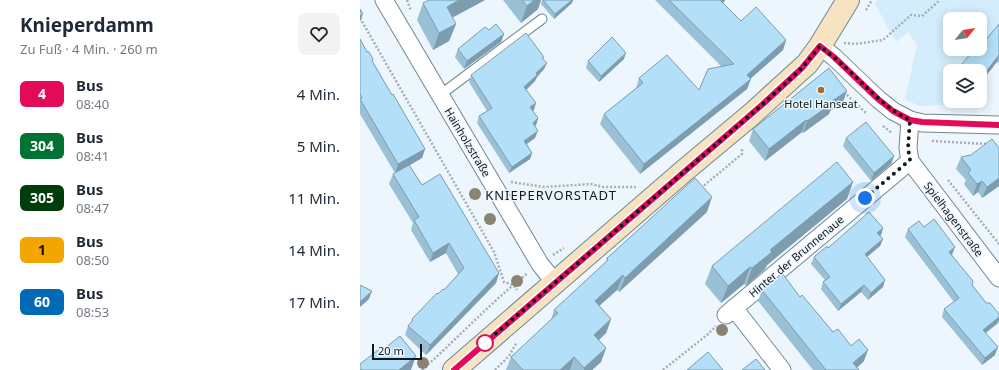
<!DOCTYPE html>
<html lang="de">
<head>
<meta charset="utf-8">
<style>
  body { margin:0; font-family:"Noto Sans",sans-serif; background:#f2f2f3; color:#1f2937; height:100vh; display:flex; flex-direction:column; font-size:15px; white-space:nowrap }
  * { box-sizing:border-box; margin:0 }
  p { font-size:13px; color:#747a83 }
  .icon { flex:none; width:22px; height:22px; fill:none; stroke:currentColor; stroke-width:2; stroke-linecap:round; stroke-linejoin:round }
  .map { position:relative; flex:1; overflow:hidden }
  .side { display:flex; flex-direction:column; background:#fff; width:360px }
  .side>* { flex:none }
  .badge { padding:0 8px; border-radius:6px; font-size:14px; line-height:26px }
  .needle { width:26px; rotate:60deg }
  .tools { position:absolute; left:583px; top:12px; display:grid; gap:8px }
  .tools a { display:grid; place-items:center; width:44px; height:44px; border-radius:8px; background:#fff; box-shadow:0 2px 10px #0003; font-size:20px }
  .scale { position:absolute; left:12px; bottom:10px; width:50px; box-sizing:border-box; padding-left:4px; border:2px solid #10191e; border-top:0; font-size:11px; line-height:14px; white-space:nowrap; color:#10191e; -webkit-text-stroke:3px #ecf6fc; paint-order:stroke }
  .you { position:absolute; width:20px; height:20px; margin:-10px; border:3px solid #fff; border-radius:50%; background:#1a73e8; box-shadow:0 0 0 6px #1a73e833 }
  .map>.badge { position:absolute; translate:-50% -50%; box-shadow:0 0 0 2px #fff }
  .round { display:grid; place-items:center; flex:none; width:42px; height:42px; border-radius:8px; background:#f2f2f3 }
  .headline { display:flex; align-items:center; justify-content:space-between; height:68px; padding:0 20px }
  h1 { font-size:19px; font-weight:700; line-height:30px }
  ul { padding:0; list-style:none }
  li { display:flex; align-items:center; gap:12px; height:52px; padding:0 20px }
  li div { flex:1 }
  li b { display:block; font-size:15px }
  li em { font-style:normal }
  li .badge { min-width:44px; font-weight:700; text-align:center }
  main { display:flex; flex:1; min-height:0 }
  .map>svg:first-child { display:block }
  .built { fill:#d3edfd }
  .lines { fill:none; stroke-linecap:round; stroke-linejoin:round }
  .lane-casing { stroke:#708895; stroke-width:11 }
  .street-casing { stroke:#708895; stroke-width:19 }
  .secondary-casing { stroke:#708895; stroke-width:24 }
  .path { stroke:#a5aeb4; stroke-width:2.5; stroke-dasharray:2 2; stroke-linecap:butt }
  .lane { stroke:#fff; stroke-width:9 }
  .street { stroke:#fff; stroke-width:17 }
  .secondary { stroke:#f7e2c2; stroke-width:22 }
  .tree { fill:#8b8371 }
  .wall { fill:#9ac0d5 }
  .shaded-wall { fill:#7d9cae }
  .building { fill:#b3dff8; stroke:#7d9cae }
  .line-casing { stroke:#fff; stroke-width:9 }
  .line { stroke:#e30b59; stroke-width:6 }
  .walk { stroke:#10191e; stroke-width:4; stroke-dasharray:0 7.2 }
  .poi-dot { fill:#9f6e22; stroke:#ecf6fc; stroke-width:1.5 }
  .stop-dot { fill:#fff; stroke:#e30b59; stroke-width:2 }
  .labels { text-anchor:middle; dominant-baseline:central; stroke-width:3; stroke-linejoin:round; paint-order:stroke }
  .poi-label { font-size:11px; fill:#10191e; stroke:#ecf6fc }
  .street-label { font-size:11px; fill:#10191e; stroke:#ecf6fc }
  .quarter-label { font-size:13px; letter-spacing:1px; fill:#10191e; stroke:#ecf6fc }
</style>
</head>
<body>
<main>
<section class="side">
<div class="headline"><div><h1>Knieperdamm</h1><p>Zu Fuß · 4 Min. · 260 m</p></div><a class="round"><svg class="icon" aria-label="heart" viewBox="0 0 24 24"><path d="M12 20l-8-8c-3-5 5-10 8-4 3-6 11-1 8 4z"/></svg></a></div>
<ul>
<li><span class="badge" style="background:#e30b59;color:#fff">4</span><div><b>Bus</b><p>08:40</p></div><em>4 Min.</em></li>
<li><span class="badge" style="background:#007334;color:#fff">304</span><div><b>Bus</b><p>08:41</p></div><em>5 Min.</em></li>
<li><span class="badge" style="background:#003c0c;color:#fff">305</span><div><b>Bus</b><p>08:47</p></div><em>11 Min.</em></li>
<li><span class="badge" style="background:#f3a500;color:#111">1</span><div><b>Bus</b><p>08:50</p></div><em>14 Min.</em></li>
<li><span class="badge" style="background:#006ab7;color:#fff">60</span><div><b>Bus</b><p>08:53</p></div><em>17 Min.</em></li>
</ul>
</section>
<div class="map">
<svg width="639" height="370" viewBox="0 0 639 370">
  <rect width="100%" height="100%" fill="#ecf6fc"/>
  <!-- built -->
  <path class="built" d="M517,0H639V27L620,47V19H590V49H619L598,71H590V89L587,105L559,106L545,99L557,45L548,32L536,42L515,4Z"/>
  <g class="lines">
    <defs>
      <path id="lane" d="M80,95L182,19"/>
      <g id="street">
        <path d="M24,0L180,264L195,283"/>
        <path d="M460,46L474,57L518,99L533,111L550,120L563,123L639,125"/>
        <path d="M550,120L548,148L550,161L639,278"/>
        <path d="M374,308L422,370"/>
        <path d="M366,315L550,161"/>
      </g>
      <path id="secondary" d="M94,370L325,170L392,114L438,72L447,64L460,46L488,0"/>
    </defs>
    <!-- lane casing -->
    <use href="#lane" class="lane-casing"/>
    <!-- street casing -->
    <use href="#street" class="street-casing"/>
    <!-- secondary casing -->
    <use href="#secondary" class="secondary-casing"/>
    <!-- path -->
    <g class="path">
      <path d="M47,0L51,11"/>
      <path d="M506,10L512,0"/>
      <path d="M0,18L134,252L144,282L153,285L157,290"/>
      <path d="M484,43L495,44L523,40L551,15L562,16L580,0"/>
      <path d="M484,92L507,114"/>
      <path d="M523,126L532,133"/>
      <path d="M572,141L627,144"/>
      <path d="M588,180L639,244"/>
      <path d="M151,182L184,187L231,184L243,187H276"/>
      <path d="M341,188L382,154V148"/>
      <path d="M193,255L204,248"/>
      <path d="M62,370C98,338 130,303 168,273"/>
      <path d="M135,370L149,356L157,342"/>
      <path d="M303,370L347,335L356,326"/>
    </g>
    <!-- lane -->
    <use href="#lane" class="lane"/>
    <!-- street -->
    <use href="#street" class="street"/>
    <!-- secondary -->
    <use href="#secondary" class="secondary"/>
  </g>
  <!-- trees -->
  <g class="tree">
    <circle cx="115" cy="194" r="6"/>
    <circle cx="130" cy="219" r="6"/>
    <circle cx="157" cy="281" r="6"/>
    <circle cx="362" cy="330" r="6"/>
    <circle cx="63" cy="363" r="6"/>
  </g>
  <!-- wall -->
  <g class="wall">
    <path d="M69,0H125L92,18L96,24L89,41L73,50L57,20L63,3Z"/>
    <path d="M143,0H181L178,9L161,23Z"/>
    <path d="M182,0H213L212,3L194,19L181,4Z"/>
    <path d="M295,0H365L363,3L381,21L426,40L423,50L390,79L387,89L280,174L240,124L244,114L276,88L279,78L339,90L362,67Z"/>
    <path d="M639,24V63L637,62L620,83V71L614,54Z"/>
    <path d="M144,34L141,42L104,69L95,57L98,49Z"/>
    <path d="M0,39L32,95L65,149L62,158L49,165L62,185L139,273L136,283L66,355L45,335L48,326L51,323L52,319L78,294L84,290L98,274L86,253L70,262L51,230L53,223L29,184L33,174L35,173L0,114Z"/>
    <path d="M184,57L183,59L187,63L184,69L177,77L175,81L166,90L174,110L173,111L178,118L176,125L174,126L175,138L167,144L172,153L170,159L149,173L117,123L119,116L127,111L109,82L111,75Z"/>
    <path d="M264,59L239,82L226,68L228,61Z"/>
    <path d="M483,102L470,111L469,114L443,133L442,132L405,161L389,141L393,129Z"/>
    <path d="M486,138L534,156L531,164L511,181L483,146Z"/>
    <path d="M601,157L639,186L622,198L618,192L613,196L604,184L606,180L596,169Z"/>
    <path d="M493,182L487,199L407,265L405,269L386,286L384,284L361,303L345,284L352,266Z"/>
    <path d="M347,212L259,292L257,290L239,306L251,319L246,333L239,340L246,348L241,362L232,370H146L151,357L191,320L194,310L246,262L247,258Z"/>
    <path d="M564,227L592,255L638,323L626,333L635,355L622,365L582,317L584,309L594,302L545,237L548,229Z"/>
    <path d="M523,228L521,235H520L523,239L520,246L507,257L523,287L508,300L501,292L478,311L461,289L463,282L465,280L451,264L454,257L468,248Z"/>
    <path d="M402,290L440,297L473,332L504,361L497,368L499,370H453L398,301Z"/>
  </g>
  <!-- shaded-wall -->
  <g class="shaded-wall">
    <path d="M99,0H125L80,24L87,7Z"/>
    <path d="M174,0H181L178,9L161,23L167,6Z"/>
    <path d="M212,0H213L212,3L194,19L195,14Z"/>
    <path d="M360,0H365L364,2L356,10Z"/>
    <path d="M3,14L0,22V16Z"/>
    <path d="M96,24L89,41L73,50L79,33Z"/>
    <path d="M144,34L141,42L104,69L107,61Z"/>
    <path d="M426,40L423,50L389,80L391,79L387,89L280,174L284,164L387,75Z"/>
    <path d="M266,53L264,59L239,82L241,76Z"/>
    <path d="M639,55L637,62L620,83L621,78Z"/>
    <path d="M187,63L184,69L177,77L175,81L162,94L164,87L176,73Z"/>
    <path d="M487,91L483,102L470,111L469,114L443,133L447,121L472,101Z"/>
    <path d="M176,103L174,110L168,114L170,107Z"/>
    <path d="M178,118L176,125L170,130L173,123Z"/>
    <path d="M446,120L442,132L405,161L409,149Z"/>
    <path d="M178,131L175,138L162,147L164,141Z"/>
    <path d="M65,149L62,158L35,174L38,164Z"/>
    <path d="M172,153L170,159L149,173L152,167Z"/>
    <path d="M534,156L531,164L511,181L514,173Z"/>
    <path d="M639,178V186L622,198L627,187Z"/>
    <path d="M622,181L618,192L613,196L617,184Z"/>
    <path d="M493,182L487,199L407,265L405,269L386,286L392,268L410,250Z"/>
    <path d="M352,197L347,212L259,292L265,278Z"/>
    <path d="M523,228L521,235L515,240L517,233Z"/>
    <path d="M523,239L520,246L502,261L505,254Z"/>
    <path d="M89,243L86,253L70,262L73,253Z"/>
    <path d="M595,247L592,255L586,259L589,252Z"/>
    <path d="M390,267L384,284L361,303L368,286Z"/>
    <path d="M139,273L136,283L66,355L70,345Z"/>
    <path d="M263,275L257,290L229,315L235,301Z"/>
    <path d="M525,280L523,287L508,300L511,293Z"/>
    <path d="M504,285L501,292L478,311L481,304Z"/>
    <path d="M12,291L9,299L0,307V302Z"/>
    <path d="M639,317V320L638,323L620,337L623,330Z"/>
    <path d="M251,319L246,333L229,349L234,335Z"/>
    <path d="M638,347L635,355L622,365L625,358Z"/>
    <path d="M246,348L241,362L232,370H224V368Z"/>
    <path d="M508,350L504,361L494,370L493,363Z"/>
    <path d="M56,356L51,370H39Z"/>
    <path d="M214,357L210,370H200Z"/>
  </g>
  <!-- building -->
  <g class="building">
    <path d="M69,0H99L87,7L96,24L79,33L63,3Z"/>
    <path d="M162,0H174L167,6Z"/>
    <path d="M183,0H212L195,14Z"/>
    <path d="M309,0H360L381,21L396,7L426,40L387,75L391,79L284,164L244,114L283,83L279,78L307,55L339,90L348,69L374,64Z"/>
    <path d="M0,9L3,14L0,16Z"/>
    <path d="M136,24L144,34L107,61L98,49L125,27L129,30Z"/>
    <path d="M639,24V55L621,78L620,77V71H596L612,52L614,54L618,49H620V47Z"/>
    <path d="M166,33L184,57L182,58L187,63L176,73L177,75L164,87L176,103L170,107L178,118L173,123L178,131L164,141L172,153L152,167L119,116L132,108L111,75Z"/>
    <path d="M252,37L266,53L241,76L228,61Z"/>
    <path d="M0,39L7,52H9L13,59L12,61L32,95L33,94L65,149L38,164L0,99L2,98L0,94Z"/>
    <path d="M469,68L487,91L472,101L473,103L447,121L446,120L409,149L393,129Z"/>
    <path d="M506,122L534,156L514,173L486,138Z"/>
    <path d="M632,139L639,148V178L627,187L622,181L617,184L608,173L611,170L601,157L611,155Z"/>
    <path d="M477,162L493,182L410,250L412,252L392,268L390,267L368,286L352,266Z"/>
    <path d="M49,165L62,185L80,174L139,273L70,345L48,326L53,320L52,319L77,293L78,294L83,289L84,290L104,268L89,243L73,253L54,220L59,217L33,174Z"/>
    <path d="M335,178L352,197L265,278L263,275L235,301L251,319L234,335L246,348L224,368L214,357L200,370H163L151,357L198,313L194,310L248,260L247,258L255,251Z"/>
    <path d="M509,212L523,228L517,233L523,239L505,254L525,280L511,293L504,285L481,304L463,282L470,277L454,257L467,246L468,248Z"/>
    <path d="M574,219L595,247L589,252L613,281L612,285L620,295L626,303H630L639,314V317L623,330L638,347L625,358L584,309L599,298L548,229L559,221L564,227Z"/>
    <path d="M422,273L440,297L442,295L473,332L478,329L491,346L499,339L508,350L493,363L499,370H466L402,290Z"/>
    <path d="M0,285L12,291L0,302Z"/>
    <path d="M40,336L56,356L39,370H1L0,368V364L18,350L20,352Z"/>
    <path d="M348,352L363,370H327Z"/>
    <path d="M396,359L405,370H382Z"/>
  </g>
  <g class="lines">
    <defs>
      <path id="line" d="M94,370L403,104L442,68L460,46L474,57L518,99L533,111L550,120L562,122L639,125"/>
    </defs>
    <!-- line casing -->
    <use href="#line" class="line-casing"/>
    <!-- line -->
    <use href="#line" class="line"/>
    <!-- walk -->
    <path class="walk" d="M125,343L403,104L442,68L460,46C475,58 490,71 504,85C518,98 532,112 550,120L548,148L550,160L505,198"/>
  </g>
  <!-- markers -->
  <circle class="poi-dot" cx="461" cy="90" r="4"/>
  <circle class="stop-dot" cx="125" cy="343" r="8"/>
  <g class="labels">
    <!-- poi labels -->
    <g class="poi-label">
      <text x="461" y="103">Hotel Hanseat</text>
    </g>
    <!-- street labels -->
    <g class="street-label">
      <text transform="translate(108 142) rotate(59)">Hainholzstraße</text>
      <text transform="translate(594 219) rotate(53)">Spielhagenstraße</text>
      <text transform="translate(436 256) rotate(-40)">Hinter der Brunnenaue</text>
    </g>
    <!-- quarter labels -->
    <g class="quarter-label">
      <text x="191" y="195">KNIEPERVORSTADT</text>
    </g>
  </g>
</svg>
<div class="tools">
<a><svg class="needle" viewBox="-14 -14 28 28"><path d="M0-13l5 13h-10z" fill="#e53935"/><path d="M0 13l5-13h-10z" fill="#747a83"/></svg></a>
<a><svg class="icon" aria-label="layers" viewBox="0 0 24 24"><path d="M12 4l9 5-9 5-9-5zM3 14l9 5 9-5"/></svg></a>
</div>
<div class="scale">20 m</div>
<div class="you" style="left:505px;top:198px"></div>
</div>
</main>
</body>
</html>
